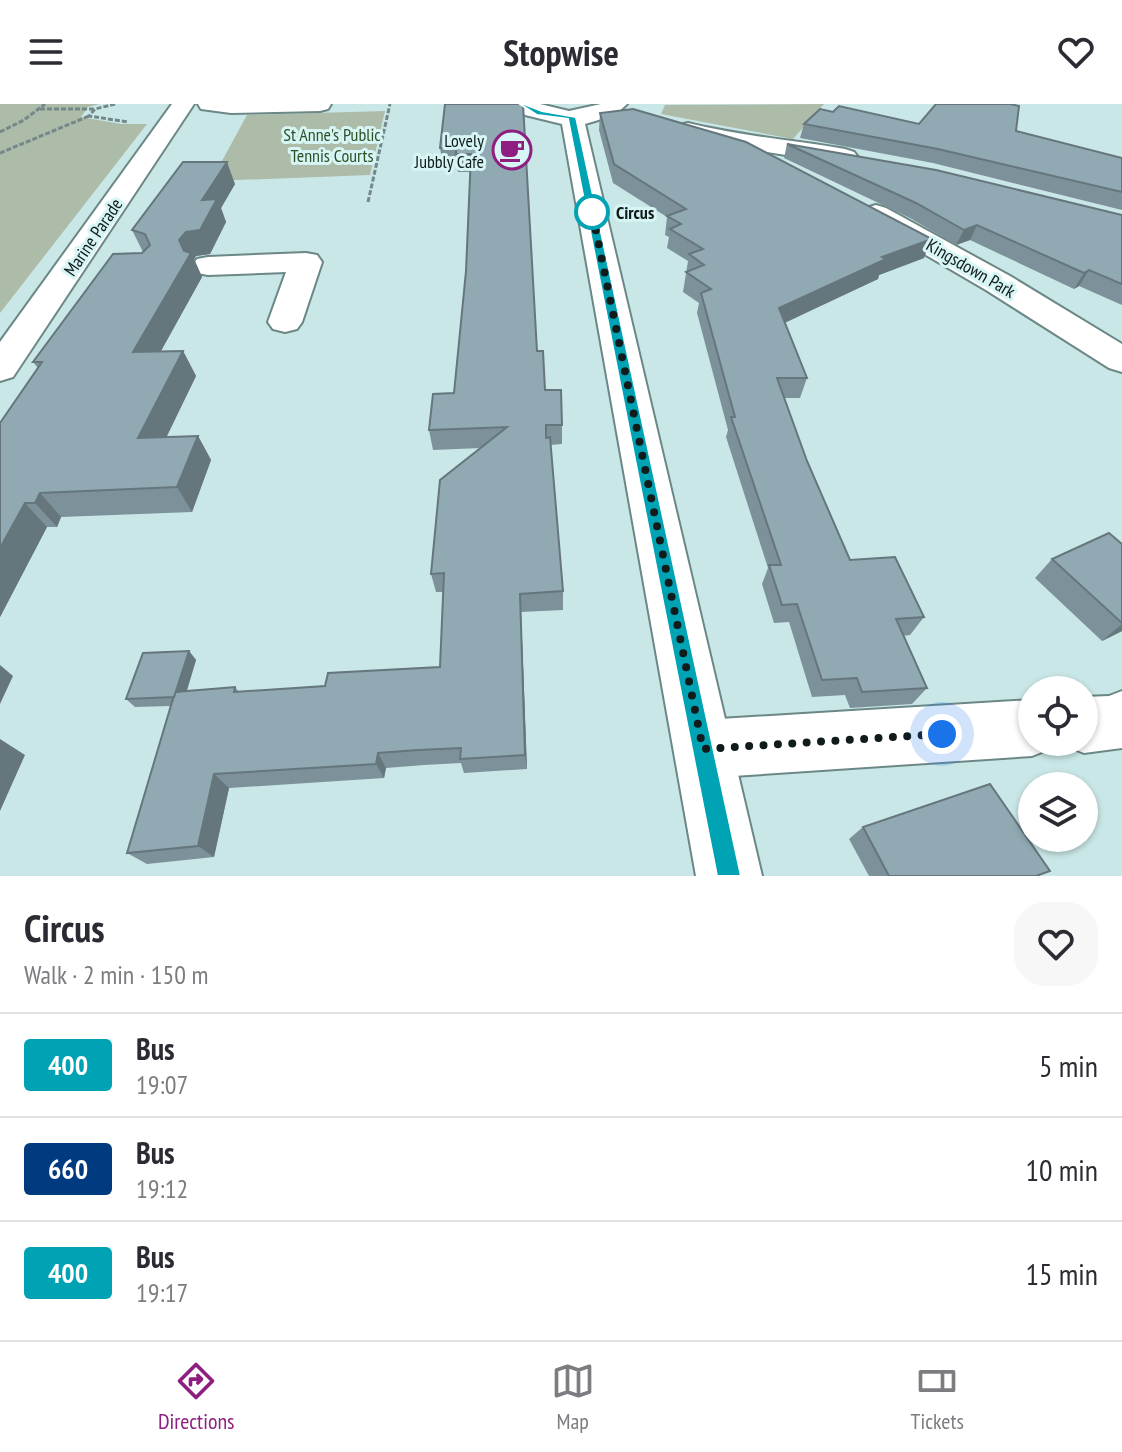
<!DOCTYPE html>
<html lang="en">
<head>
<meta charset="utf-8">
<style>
  body { margin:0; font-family:"PT Sans Narrow",sans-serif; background:#f7f7f7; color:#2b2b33; height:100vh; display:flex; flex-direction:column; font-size:30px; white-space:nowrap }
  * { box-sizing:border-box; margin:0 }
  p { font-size:26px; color:#7c7c81 }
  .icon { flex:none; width:44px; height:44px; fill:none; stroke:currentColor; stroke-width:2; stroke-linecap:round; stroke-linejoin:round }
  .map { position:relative; height:772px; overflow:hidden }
  .side { display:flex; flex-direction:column; background:#fff; flex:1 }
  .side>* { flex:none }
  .badge { padding:0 16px; border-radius:6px; font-size:28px; line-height:52px }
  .controls { position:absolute; left:1018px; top:572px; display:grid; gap:16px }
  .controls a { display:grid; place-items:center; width:80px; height:80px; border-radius:50%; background:#fff; box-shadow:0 2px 6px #0004; font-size:40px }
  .you { position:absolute; width:40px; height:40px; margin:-20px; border:6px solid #fff; border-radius:50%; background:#1a73e8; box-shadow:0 0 0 12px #1a73e833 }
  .map>.badge { position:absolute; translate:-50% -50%; box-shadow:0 0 0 4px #fff }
  .round { display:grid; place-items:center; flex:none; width:84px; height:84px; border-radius:32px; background:#f7f7f7 }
  .overview { display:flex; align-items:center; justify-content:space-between; height:136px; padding:0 24px }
  h1 { font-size:38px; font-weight:700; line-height:60px }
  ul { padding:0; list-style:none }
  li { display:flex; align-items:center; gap:24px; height:104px; padding:0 24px; border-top:2px solid #e1e1e2 }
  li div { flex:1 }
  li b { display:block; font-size:30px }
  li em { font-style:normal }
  li .badge { min-width:88px; font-weight:700; text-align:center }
  header { display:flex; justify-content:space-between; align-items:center; height:104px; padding:0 24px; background:#fff; font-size:36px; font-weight:700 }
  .tabs { display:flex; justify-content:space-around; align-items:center; height:112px; border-top:2px solid #e1e1e2; background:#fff; font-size:22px; color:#7c7c81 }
  .tabs a { display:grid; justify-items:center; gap:4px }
  .tabs .on { color:#8e1e80 }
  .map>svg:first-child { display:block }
  .green { fill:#adbca9 }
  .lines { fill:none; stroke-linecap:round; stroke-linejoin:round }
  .minor-casing { stroke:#6b8786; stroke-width:4 }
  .major-casing { stroke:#6b8786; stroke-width:4 }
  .path { stroke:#738888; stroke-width:3; stroke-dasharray:5 2; stroke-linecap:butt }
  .minor { fill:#fff; fill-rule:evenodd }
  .major { fill:#fff; fill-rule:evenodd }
  .wall { fill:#7c919a }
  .shaded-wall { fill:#65767d }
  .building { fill:#90a9b3; stroke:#65767d; stroke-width:2 }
  .line { fill:#00a3b4; stroke:#fff; stroke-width:2 }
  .walk { stroke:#101b1b; stroke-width:8; stroke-dasharray:0 14.4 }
  .stop-dot { fill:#fff; stroke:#00a3b4; stroke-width:4 }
  .labels { text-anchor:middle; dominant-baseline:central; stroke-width:6; stroke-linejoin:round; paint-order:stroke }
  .far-park-label { font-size:18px; fill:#2e5027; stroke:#d7f5f4 }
  .far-poi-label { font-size:18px; fill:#101b1b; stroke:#d7f5f4; text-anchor:end }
  .far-stop-label { font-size:18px; font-weight:bold; fill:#101b1b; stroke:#d7f5f4; text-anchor:start }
  .far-street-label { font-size:18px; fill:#101b1b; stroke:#d7f5f4 }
</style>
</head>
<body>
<header><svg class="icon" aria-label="menu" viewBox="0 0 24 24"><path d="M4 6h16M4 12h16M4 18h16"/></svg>Stopwise<svg class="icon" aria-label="heart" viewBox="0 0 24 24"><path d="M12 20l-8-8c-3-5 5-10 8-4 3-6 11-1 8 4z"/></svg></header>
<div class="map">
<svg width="1122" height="772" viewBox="0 0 1122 772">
  <rect width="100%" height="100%" fill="#cae7e7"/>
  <!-- green -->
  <g class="green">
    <path d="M0,0H100L88,3L81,13L121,20H147L0,209Z"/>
    <path d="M824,0L793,35L661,10L665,1Z"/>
    <path d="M385,7L370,71L211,77L247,11Z"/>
  </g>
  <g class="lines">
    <defs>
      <g id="minor">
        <path d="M172,0H194L13,273L0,277V238Z"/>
        <path d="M198,0H331L328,5L320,7L231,9L201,5Z"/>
        <path d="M688,19C740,32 793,36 845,45L854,48L858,53L854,58L845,61C790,50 734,45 679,31L676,26L679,21Z"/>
        <path d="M876,101L886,104L1010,172L1122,240V268L1109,264L986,186L866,116L862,110L866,104Z"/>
        <path d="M306,149L317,151L322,158L302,218L297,225L285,228L273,225L268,218L286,168L208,171L197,169L192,162L197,155L208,153Z"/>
        <path d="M1122,587V644L1084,649L1064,641L1063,638H1084V593L1109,592Z"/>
        <path d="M1032,596V638H1055L1052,644L1032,652L703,674L682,666L674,645L682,624L703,616Z"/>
      </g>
      <path id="major" d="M513,0H540L569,7L601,0H627L615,11L585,20L762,772H696L562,20L525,11Z"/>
    </defs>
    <!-- minor casing -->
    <use href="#minor" class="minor-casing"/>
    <!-- major casing -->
    <use href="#major" class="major-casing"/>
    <!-- path -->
    <g class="path">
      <path d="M115,0L95,5L89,12L128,18"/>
      <path d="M40,5H95"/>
      <path d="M0,28L24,16L45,0"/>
      <path d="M0,49L89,12"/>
      <path d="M368,98L390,0"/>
    </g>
    <!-- minor -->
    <use href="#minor" class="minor"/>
    <!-- major -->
    <use href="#major" class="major"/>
  </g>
  <!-- wall -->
  <g class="wall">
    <path d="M523,0L537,247L545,286L562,321V340L550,341L563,487V506L521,508L527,665L464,669L461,659L424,661L386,664L384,674L229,684L214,753L147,760L127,749L171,602L135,603L126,595L189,547L196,556L187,587L235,583L239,588L325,582L440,563L443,488H436L431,470L481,344L433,346L429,326L454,289L466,167L470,68H458L457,61H443L440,44Z"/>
    <path d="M833,8L919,20L1016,27L1122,54V106L933,59L800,34L804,20Z"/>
    <path d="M600,9L924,154L879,171L878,175L785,218L807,274L800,294H784L807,357L850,456L924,513L910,531L903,532L927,584L912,600L850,604L845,591L812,593L789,518L774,519L762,480L768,464L726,333L728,326L697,209L699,199L683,188L688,157L667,144L669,133L665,131L667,113L613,79L599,26Z"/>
    <path d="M787,40L1122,111V201L1079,182L1074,185L970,136L956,141L910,114L784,54Z"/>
    <path d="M235,80L221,104L226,118L210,150L196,152L194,155L202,173L161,247H183L196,272L166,333L198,332L211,356L192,408L61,413L57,423H47L0,513V319L38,264L33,258L143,148L132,126Z"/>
    <path d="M1122,440V527L1102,537L1035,474L1052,455Z"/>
    <path d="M863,723L1050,767L1038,772H869L849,735Z"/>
  </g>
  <!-- shaded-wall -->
  <g class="shaded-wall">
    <path d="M227,58L235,80L221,104L226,118L210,150L196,152L194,155L202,173L147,272L133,248L179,136L202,96Z"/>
    <path d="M977,121L970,136L956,141L964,126Z"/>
    <path d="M932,135L924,154L879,171L878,175L774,224L779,204L882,153Z"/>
    <path d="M1089,166L1079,182L1074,185L1084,169Z"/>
    <path d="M183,247L196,272L154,359L138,334Z"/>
    <path d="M198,332L211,356L192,408L177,383Z"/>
    <path d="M40,389L61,413L57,423L35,399Z"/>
    <path d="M25,399L47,423L0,513V444Z"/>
    <path d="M520,490L521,508L527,665L525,651Z"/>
    <path d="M1122,520V527L1102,537Z"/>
    <path d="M189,547L196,556L182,601L174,593Z"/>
    <path d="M0,561L13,572L0,600Z"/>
    <path d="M0,635L25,651L0,707Z"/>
    <path d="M378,649L386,664L384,674L376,660Z"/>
    <path d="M214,670L229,684L214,753L198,742Z"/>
  </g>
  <!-- building -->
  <g class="building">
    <path d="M445,0H523L537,247H543L545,286H561L562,321H546V334L550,333L563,487L520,490L525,651L460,655L461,644L418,646L378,649L376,660L214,670L198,742L127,749L175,588L235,583L234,588L325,582L328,569L440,563L444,469L431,470L440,376L507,323L429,326L433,290L454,289L466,167L471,50H456V43L440,44Z"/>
    <path d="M936,0H1010L1019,2L1016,27L1122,54V88L938,45L804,20L820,5L833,8L839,2L919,20Z"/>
    <path d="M633,5L746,38L932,135L882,153L886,155L779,204L807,274H777L807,357L850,456L895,453L924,513L896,515L927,584L862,588L857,574L822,576L797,500L782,501L769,461H781L731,313H735L701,189L711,185L686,168L704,161L689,150L703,145L670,125L681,120L667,112L686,105L614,60L600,9Z"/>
    <path d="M787,40L936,66L1122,111V180L1089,166L1084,169L977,121L964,126L916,99Z"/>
    <path d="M183,58H227L202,96L217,95L200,126L186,128L179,136L184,147L191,149L133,248L183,247L138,334L198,332L177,383L40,389L35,399H25L0,444V319L42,258H33L113,150L142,149L150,141L145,130L132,126Z"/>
    <path d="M1109,429L1122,440V519L1052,455Z"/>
    <path d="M189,547L174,593L126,595L143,549Z"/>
    <path d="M990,680L1050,767L1036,772H889L863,723Z"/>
  </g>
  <!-- line -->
  <path class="line" d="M520,0H524L542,7L576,13L741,772H717L568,15L537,11Z"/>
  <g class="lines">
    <!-- walk -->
    <path class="walk" d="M592,108L591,103L703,645L942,630"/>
  </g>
  <!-- icons -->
  <defs>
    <symbol id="cafe-ring" viewBox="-11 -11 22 22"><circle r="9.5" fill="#d7f5f4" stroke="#8e1e80" stroke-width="1.5"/><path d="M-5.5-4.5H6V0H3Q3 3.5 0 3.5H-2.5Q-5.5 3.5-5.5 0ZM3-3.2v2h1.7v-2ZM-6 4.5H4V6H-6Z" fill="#8e1e80"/></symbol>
  </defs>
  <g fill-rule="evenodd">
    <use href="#cafe-ring" x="490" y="24" width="44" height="44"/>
  </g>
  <!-- markers -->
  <circle class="stop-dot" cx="592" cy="108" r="16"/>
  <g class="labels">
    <!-- far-park labels -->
    <g class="far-park-label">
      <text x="332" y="30">St Anne's Public<tspan x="332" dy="21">Tennis Courts</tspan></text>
    </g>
    <!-- far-poi labels -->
    <g class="far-poi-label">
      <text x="484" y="36">Lovely<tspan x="484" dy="21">Jubbly Cafe</tspan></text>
    </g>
    <!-- far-stop labels -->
    <g class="far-stop-label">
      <text x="616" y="108">Circus</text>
    </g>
    <!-- far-street labels -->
    <g class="far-street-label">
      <text transform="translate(93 133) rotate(-56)">Marine Parade</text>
      <text transform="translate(971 164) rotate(30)">Kingsdown Park</text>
    </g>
  </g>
</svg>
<div class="controls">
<a><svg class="icon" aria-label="locate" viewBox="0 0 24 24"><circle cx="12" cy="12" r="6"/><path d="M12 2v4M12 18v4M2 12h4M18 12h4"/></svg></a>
<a><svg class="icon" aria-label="layers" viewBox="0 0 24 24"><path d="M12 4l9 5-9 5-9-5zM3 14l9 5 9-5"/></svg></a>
</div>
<div class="you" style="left:942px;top:630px"></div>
</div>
<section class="side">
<div class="overview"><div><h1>Circus</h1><p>Walk · 2 min · 150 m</p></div><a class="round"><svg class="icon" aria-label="heart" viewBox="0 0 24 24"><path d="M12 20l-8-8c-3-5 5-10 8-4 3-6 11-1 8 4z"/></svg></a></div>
<ul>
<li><span class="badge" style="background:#00a3b4;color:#fff">400</span><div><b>Bus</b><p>19:07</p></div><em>5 min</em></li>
<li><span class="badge" style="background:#003b80;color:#fff">660</span><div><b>Bus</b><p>19:12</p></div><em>10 min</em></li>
<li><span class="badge" style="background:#00a3b4;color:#fff">400</span><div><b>Bus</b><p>19:17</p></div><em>15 min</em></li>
</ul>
</section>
<nav class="tabs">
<a class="on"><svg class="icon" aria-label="directions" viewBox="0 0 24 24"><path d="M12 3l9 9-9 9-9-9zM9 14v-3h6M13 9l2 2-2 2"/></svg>Directions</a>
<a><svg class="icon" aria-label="map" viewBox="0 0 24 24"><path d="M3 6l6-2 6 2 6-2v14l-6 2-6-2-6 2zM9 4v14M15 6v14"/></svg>Map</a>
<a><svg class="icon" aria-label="tickets" viewBox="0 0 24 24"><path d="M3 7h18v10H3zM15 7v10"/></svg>Tickets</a>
</nav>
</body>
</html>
